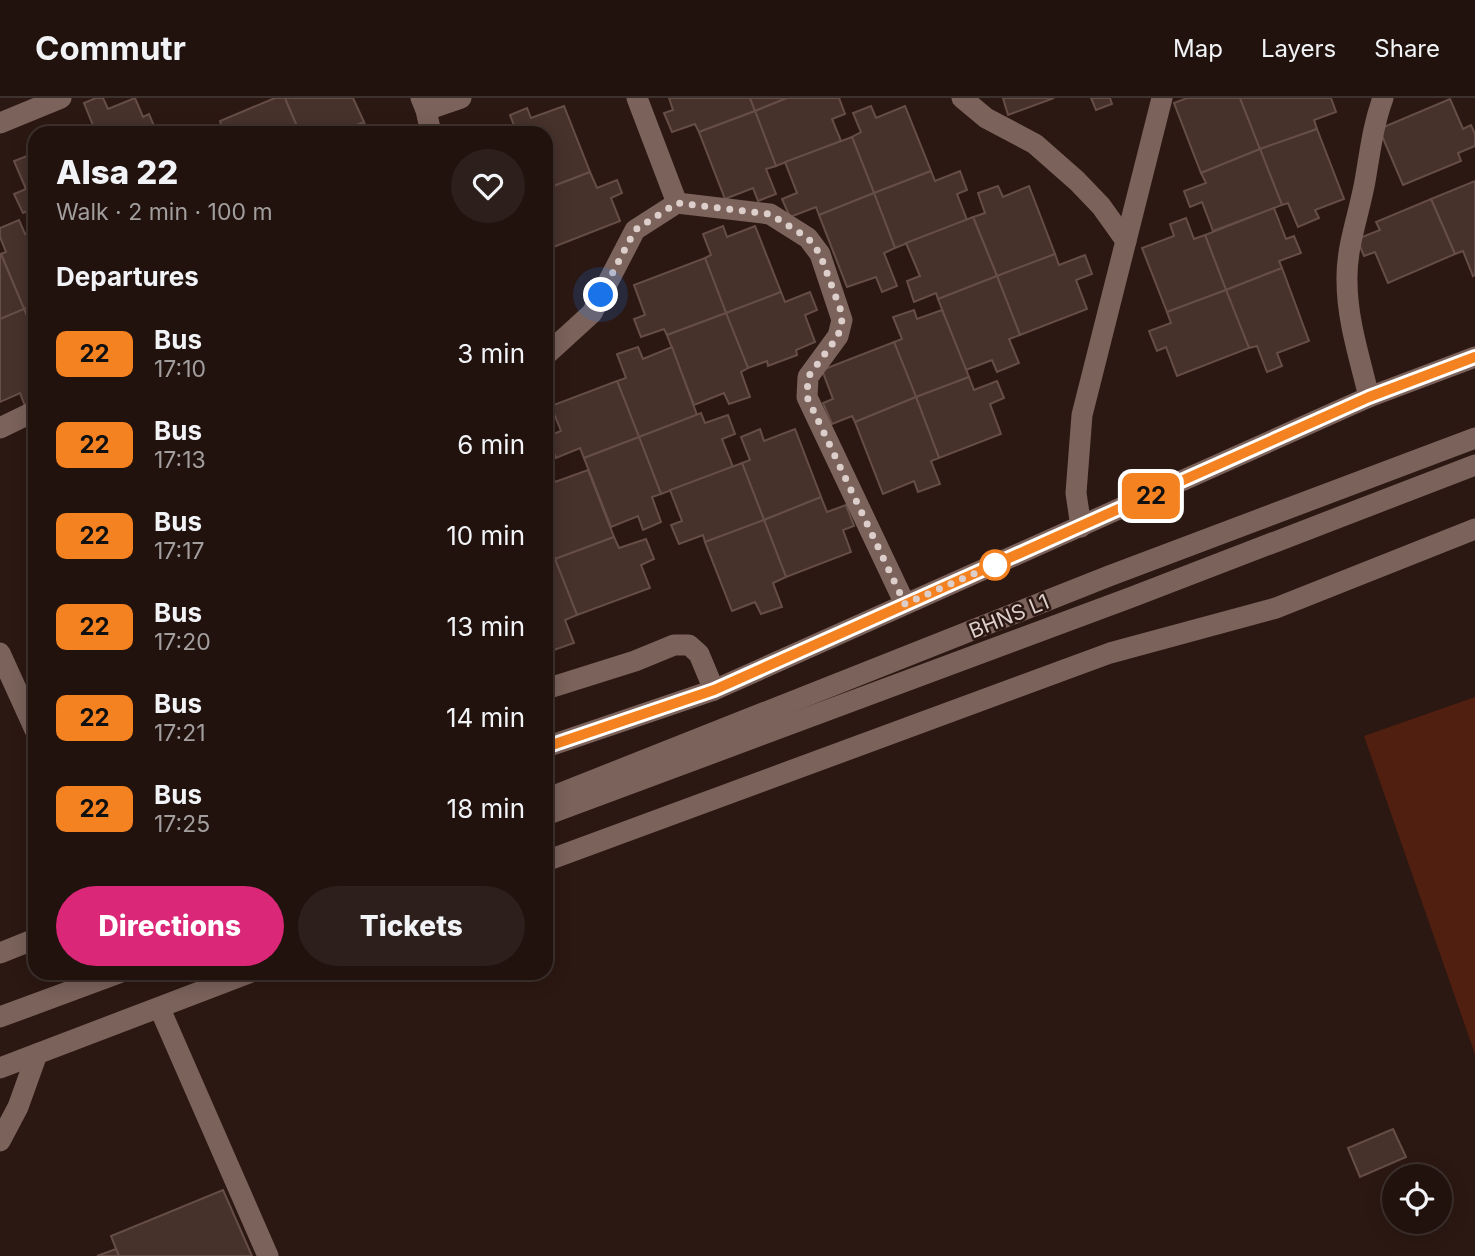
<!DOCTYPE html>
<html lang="en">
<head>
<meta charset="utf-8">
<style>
  body { margin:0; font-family:Inter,sans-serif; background:#2d201c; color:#f1f3f6; height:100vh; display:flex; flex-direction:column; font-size:26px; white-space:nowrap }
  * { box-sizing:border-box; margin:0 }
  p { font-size:23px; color:#a29e9e }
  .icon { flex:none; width:38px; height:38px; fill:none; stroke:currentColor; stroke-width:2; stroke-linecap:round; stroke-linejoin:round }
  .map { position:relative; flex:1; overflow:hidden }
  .panel { position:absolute; left:28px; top:28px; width:525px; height:854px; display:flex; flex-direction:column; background:#21120e; border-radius:21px; box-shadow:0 4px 18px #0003,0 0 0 2px #3e322e }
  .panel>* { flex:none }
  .badge { padding:0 14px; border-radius:10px; font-size:24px; line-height:46px }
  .buttons { position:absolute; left:1382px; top:1066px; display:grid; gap:14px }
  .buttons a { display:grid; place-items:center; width:70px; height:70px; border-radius:50%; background:#21120e; box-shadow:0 4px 18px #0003,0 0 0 2px #3e322e; font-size:35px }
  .you { position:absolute; width:35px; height:35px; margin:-18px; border:5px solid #fff; border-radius:50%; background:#1a73e8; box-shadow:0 0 0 10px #1a73e833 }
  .map>.badge { position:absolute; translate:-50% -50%; box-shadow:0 0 0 4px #fff }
  h2 { padding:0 28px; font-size:26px; line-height:63px }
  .round { display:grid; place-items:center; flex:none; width:74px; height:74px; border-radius:37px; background:#2d201c }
  .head { display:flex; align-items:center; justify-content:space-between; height:119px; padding:0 28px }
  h1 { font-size:33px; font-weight:800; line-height:52px }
  .button { display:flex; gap:14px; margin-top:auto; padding:14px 28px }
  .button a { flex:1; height:80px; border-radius:42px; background:#db2777; color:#fff; font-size:28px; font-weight:800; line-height:80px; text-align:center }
  .button a+a { background:#2d201c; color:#f1f3f6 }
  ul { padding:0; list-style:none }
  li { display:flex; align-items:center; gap:21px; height:91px; padding:0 28px }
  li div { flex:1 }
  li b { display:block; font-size:26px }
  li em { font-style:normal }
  li .badge { min-width:77px; font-weight:700; text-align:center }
  header { display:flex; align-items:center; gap:42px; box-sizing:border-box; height:98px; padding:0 35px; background:#21120e; border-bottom:2px solid #3e322e }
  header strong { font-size:33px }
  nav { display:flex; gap:38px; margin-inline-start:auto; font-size:24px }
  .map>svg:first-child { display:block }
  .green { fill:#511f0f }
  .building { fill:#47312b; stroke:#664e47; stroke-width:2 }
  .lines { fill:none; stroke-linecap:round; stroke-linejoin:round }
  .minor { stroke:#7b625b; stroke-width:21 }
  .line-casing { stroke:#fff; stroke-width:16 }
  .line { stroke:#f58220; stroke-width:10 }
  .walk { stroke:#dcceca; stroke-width:7; stroke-dasharray:0 12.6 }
  .stop-dot { fill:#fff; stroke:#f58220; stroke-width:3.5 }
  .labels { text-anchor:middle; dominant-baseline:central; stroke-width:5; stroke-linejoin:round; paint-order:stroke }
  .street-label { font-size:21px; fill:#dcceca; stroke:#2c1812 }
</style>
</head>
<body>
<header>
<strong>Commutr</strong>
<nav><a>Map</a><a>Layers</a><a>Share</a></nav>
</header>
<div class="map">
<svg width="1475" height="1158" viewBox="0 0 1475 1158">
  <rect width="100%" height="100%" fill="#2c1812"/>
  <!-- green -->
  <path class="green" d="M1475,599V956L1364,638Z"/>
  <!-- building -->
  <g class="building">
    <path d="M96,0H103L108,11L135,0L143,19L149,16L157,35H82L94,30L84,5Z"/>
    <path d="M275,0H285L300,35H224L220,23Z"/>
    <path d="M285,0H353L364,24L338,35H300Z"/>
    <path d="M669,0H750L755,13L699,34L695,26L672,34L664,15L673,12Z"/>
    <path d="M750,0H787L755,13Z"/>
    <path d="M787,0H839L845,16L832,21L841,43L776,68L755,13Z"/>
    <path d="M1003,0H1054L1008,17Z"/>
    <path d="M1091,0H1110L1112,6L1096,12Z"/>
    <path d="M1187,0H1240L1260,51L1201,75L1174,5Z"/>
    <path d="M1240,0H1331L1336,14L1314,22L1317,31L1260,51Z"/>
    <path d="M1450,1L1463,31L1471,27L1475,36V48L1458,55L1461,63L1403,87L1379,31Z"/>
    <path d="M564,8L590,74L546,91V35H517L510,17L527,10L531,20Z"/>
    <path d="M871,8L876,20L905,8L931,73L874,95L852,39L861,34L853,15Z"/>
    <path d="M755,13L776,68L766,71L776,96L758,103L753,90L725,101L699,34Z"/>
    <path d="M364,24L368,35H338Z"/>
    <path d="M398,28L401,35H381Z"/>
    <path d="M1317,31L1344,101L1315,112L1319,120L1298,129L1288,105L1282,107L1260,51Z"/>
    <path d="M852,39L874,95L819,117L816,109L790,119L782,101L797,95L785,64Z"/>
    <path d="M1260,51L1282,107L1213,133L1202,104L1190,109L1184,93L1206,85L1201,75Z"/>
    <path d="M35,55V110L23,115L14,96L26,91L14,63Z"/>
    <path d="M931,73L935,83L960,73L967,92L957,96L967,122L895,150L874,95Z"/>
    <path d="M590,74L597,90L617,82L622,95L611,100L620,123L551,150L546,137V91Z"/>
    <path d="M1475,83V177L1473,178L1463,153L1455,156L1431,101Z"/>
    <path d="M998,88L1003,99L1029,88L1055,156L997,178L973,119L985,115L978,95Z"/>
    <path d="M874,95L895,150L884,155L897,188L882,194L876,179L847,189L819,117Z"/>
    <path d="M1431,101L1455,156L1388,185L1375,154L1364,158L1357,141L1380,132L1376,124Z"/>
    <path d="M1274,110L1286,141L1294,138L1301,155L1279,163L1282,170L1226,192L1205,137Z"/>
    <path d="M973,119L997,178L938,201L936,195L914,204L907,183L920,178L906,145Z"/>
    <path d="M1186,120L1194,141L1205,137L1226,192L1167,214L1142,150L1174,138L1170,126Z"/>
    <path d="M19,122L25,136L35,131V206L24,211L1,156L6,154L0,139V130Z"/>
    <path d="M723,128L727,139L755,128L781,194L726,215L705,160L711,157L703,136Z"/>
    <path d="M1,156L24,211L0,221V157Z"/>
    <path d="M1055,156L1059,167L1085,157L1092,176L1076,182L1087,211L1020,237L997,178Z"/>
    <path d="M705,160L726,215L667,237L664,231L641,239L634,221L645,217L634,187Z"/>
    <path d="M546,165L552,181L546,184Z"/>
    <path d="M1282,170L1309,243L1277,255L1282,268L1267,274L1257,248L1249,250L1226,192Z"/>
    <path d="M997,178L1020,237L1009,241L1019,265L997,274L992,262L966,272L938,201Z"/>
    <path d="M1226,192L1249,250L1177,278L1166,249L1157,253L1149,233L1171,225L1167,214Z"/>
    <path d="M781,194L785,204L810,194L817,212L805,217L815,244L796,252L797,257L768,268L767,263L748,270L726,215Z"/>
    <path d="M35,206V236L24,211Z"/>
    <path d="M24,211L35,236V304L25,308L20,295L0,304V221Z"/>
    <path d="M914,212L917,221L942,212L969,279L916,299L894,244L902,241L893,219Z"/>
    <path d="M726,215L748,270L741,274L750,299L729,306L724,295L694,307L667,237Z"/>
    <path d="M894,244L916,299L855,324L852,318L832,326L823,305L833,301L822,272Z"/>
    <path d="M638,249L643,261L672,249L697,317L639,339L617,283L626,280L617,256Z"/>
    <path d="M969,279L974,292L997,283L1004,300L990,306L1001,336L939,360L916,299Z"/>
    <path d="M617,283L639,339L584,360L580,350L556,360L548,338L561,333L551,308Z"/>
    <path d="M916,299L939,360L931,363L940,386L918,394L914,383L883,396L855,324Z"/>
    <path d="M701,315L705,325L728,317L735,336L722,341L733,369L661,396L639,339Z"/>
    <path d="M760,331L764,343L795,331L821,399L764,422L742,365L750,362L741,339Z"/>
    <path d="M639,339L661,396L652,399L661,424L643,432L638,418L611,429L584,360Z"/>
    <path d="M742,365L764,422L705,444L703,437L679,446L671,427L682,423L670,392Z"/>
    <path d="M588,372L614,439L555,461L546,436V374L551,373L555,384Z"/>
    <path d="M821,399L827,414L846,407L854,428L843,432L851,454L786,479L764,422Z"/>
    <path d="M764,422L786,479L773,485L782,509L761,516L755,504L732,513L705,444Z"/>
    <path d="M546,436L555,461L546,465Z"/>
    <path d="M614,439L619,450L646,441L654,461L641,467L650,490L577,517L555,461Z"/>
    <path d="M555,461L577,517L565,522L574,545L551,553L546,542V465Z"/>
    <path d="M1393,1031L1406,1059L1360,1079L1348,1050Z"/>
    <path d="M223,1092L252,1158H119L111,1138Z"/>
    <path d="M116,1151L119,1158H97Z"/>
  </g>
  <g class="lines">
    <!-- minor -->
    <g class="minor">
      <path d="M421,0L426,12L461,0"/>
      <path d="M962,0L986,20L1035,46L1077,83L1101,108L1126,143"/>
      <path d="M426,12L431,35"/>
      <path d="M0,25L61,0"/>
      <path d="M677,105L770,116L808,140L820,156L842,222L838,238L808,279L807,299L905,506"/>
      <path d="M546,257L592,215L635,132L677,105L637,0"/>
      <path d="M1369,299C1360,261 1347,222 1347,183C1346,149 1359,117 1365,83C1370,55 1373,27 1383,0"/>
      <path d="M0,330L35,313"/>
      <path d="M1081,429L1076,395L1082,317L1162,0"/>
      <path d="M0,555L35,632"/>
      <path d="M546,591L635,563L674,547H689L699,556L714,592"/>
      <path d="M546,649L714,592L1369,299L1475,259"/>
      <path d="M546,701L1109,478L1475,340"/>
      <path d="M546,717L1132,499L1475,367"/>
      <path d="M546,763L1110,555L1276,510L1475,431"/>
      <path d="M0,855L35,841"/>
      <path d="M160,911L268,1158"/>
      <path d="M0,919L119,875"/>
      <path d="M0,970L249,875"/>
      <path d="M0,1043L18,1009L37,956"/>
    </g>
  </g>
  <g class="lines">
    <defs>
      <path id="line" d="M546,649L714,592L1369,299L1475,259"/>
    </defs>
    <!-- line casing -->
    <use href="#line" class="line-casing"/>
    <!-- line -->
    <use href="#line" class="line"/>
    <!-- walk -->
    <path class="walk" d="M601,197L635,132L677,105L770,116L808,140L820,156L841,213L842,222L838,238L808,279L807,299L905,506L1005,462L995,467"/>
  </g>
  <!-- markers -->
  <circle class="stop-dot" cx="995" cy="467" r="14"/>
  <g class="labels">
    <!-- street labels -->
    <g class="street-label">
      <text transform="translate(1009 518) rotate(-22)">BHNS L1</text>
    </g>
  </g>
</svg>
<div class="buttons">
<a><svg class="icon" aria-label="locate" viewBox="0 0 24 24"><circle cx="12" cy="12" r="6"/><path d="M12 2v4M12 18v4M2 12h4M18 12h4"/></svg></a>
</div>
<div class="you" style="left:601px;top:197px"></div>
<b class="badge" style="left:1151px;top:398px;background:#f58220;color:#111">22</b>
<section class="panel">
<div class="head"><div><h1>Alsa 22</h1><p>Walk · 2 min · 100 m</p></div><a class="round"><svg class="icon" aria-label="heart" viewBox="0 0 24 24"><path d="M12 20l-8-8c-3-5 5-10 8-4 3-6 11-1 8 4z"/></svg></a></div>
<h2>Departures</h2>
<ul>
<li><span class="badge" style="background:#f58220;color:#111">22</span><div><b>Bus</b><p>17:10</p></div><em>3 min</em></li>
<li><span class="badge" style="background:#f58220;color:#111">22</span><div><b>Bus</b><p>17:13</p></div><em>6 min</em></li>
<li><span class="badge" style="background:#f58220;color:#111">22</span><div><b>Bus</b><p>17:17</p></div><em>10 min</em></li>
<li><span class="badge" style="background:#f58220;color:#111">22</span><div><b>Bus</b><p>17:20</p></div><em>13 min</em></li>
<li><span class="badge" style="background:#f58220;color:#111">22</span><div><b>Bus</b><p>17:21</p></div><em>14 min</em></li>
<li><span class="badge" style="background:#f58220;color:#111">22</span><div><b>Bus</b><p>17:25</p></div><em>18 min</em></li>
</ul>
<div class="button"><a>Directions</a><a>Tickets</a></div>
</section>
</div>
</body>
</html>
